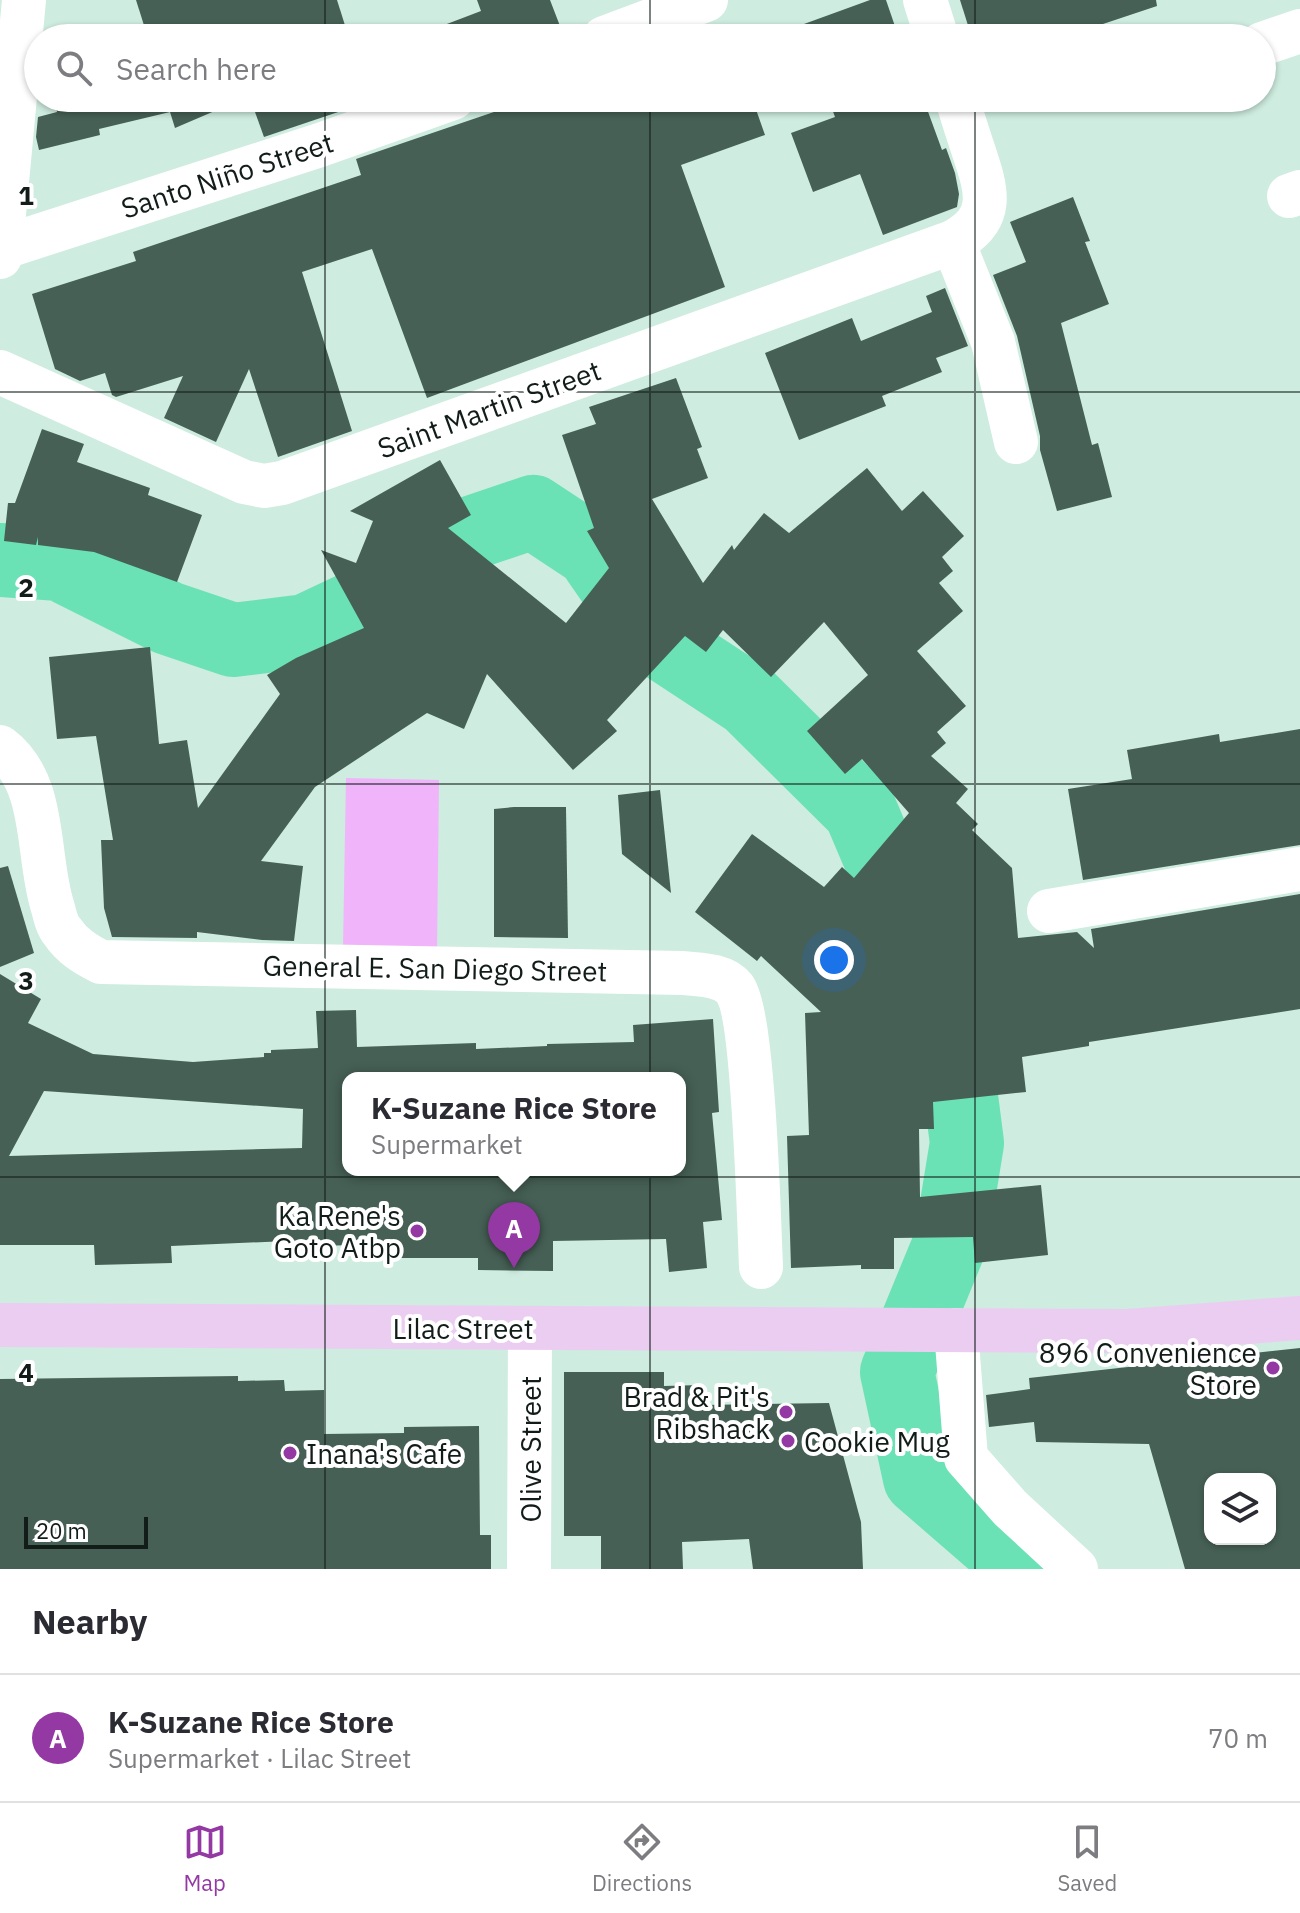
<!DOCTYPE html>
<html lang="en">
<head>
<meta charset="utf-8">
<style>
  body { margin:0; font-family:"IBM Plex Sans",sans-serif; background:#f2f2f3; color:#2b2b33 }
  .controls { position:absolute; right:24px; bottom:24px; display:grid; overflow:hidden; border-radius:16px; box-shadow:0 2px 6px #0004 }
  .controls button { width:72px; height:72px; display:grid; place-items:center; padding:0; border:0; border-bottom:2px solid #e1e1e2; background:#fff; color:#2b2b33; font:40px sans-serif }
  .scale { position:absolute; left:24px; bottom:20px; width:124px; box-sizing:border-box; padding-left:8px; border:4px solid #121d19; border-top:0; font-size:22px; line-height:28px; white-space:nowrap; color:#121d19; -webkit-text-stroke:6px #fff; paint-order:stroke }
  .you { position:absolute; left:834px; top:960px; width:28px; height:28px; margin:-20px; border:6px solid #fff; border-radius:50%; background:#1a73e8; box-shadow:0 0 0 12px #1a73e833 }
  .badge { display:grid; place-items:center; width:52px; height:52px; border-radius:50%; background:#9439a4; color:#fff; font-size:26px; font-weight:700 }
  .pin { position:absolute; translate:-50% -66px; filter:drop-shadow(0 2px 4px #0008) }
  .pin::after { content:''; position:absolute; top:42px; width:28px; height:24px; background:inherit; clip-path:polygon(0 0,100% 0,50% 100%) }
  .popup { position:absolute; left:342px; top:1072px; width:344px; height:104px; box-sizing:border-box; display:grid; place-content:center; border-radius:16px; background:#fff; filter:drop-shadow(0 2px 6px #0005); font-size:26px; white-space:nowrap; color:#7c7c81 }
  .popup b { font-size:30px; color:#2b2b33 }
  .popup::after { content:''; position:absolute; left:50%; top:100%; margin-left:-16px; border:16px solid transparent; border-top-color:#fff }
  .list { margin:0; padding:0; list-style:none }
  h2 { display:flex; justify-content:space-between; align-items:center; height:104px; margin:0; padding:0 32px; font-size:34px }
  h2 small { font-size:26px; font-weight:400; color:#7c7c81 }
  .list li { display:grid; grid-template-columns:52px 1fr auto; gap:24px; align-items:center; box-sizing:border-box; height:128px; padding:0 32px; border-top:2px solid #e1e1e2 }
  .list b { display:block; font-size:30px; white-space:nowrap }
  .list p { margin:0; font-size:26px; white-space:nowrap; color:#7c7c81 }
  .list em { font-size:26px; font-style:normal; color:#7c7c81 }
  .icon { flex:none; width:44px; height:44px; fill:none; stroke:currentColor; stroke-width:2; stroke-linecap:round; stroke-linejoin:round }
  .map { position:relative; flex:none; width:1300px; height:1569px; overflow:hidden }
  .search { position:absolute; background:#fff; box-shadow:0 2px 6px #0004; left:24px; right:24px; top:24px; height:88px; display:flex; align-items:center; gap:20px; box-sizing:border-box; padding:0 28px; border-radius:44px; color:#7c7c81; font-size:30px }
  .sheet { height:232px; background:#fff }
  nav { display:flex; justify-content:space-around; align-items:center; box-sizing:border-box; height:112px; border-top:2px solid #e1e1e2; background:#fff; font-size:22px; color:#7c7c81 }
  nav a { display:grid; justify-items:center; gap:4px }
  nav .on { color:#9439a4 }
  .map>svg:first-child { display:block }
  .green { fill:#f0b4fa }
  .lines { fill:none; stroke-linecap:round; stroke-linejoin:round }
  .river { stroke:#6be1b6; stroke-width:74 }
  .building { fill:#466055; fill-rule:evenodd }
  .minor { stroke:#fff; stroke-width:44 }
  .major { stroke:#eccdf2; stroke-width:44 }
  .grid { fill:none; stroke:#121d19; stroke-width:2; stroke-opacity:0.55 }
  .poi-dot { fill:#9439a4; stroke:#fff; stroke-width:3 }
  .labels { text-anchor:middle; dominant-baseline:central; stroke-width:8; stroke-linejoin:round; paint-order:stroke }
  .street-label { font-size:28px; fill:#121d19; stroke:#fff }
  .poi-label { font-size:28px; fill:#121d19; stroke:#fff; text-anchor:end }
  .grid-label { font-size:26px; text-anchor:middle; font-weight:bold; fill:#121d19; stroke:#fff; stroke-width:8; stroke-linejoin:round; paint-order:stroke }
</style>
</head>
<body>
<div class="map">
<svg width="1300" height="1569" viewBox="0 0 1300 1569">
  <rect width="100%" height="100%" fill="#ceecdf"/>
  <path class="green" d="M346,778l93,2 -2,170 -94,-2z"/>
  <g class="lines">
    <path class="river" d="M0,560l60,4 108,54 65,22 73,-9 70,-33 83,-61 74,-25 59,39 58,84 99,65 111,110 92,217 15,116 -16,98 -54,131 23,106 105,91"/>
  </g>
  <g class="building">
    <path d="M136,0h201l12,38h-201z"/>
    <path d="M477,0h73l10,26 -30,12h-111l-1,-3 63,-24z"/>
    <path d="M870,0h16l13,38h-91l-4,-14z"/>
    <path d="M960,0h196l1,6 -96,32h-89z"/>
    <path d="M729,29l3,9h-32z"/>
    <path d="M54,98h191l-70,30 -5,-16 -71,17 1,6 -61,15 -3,-13 2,-20 19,-5z"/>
    <path d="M250,98h103l3,8 -92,31z"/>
    <path d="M515,98h237l13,37 -84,30 44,122 -298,111 -55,-149 -70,23 50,159 -74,26 -29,-88 -33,73 -52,-24 19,-42 -67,21 -4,-2 -7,-22 -25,8 -25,-12 -23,-75 104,-33 -3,-9 228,-77 -5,-16 161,-55z"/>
    <path d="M828,98h95l19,52 4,-2 9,25 4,21 -2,13 -74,28 -23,-61 -47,18 -22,-59 44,-16z"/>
    <path d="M1073,197l17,44 -5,1 24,62 -48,19 31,122 6,-2 14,54 -55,14 -17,-61v-14l-23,-100 -24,-61 33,-13 -16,-40z"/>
    <path d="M945,288l23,58 -32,12 6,14 -60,24 4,10 -87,34 -34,-87 87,-35 9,23 71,-29 -6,-16z"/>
    <path d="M676,378l26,69 -5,2 11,29 -56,21 51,84 29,-38 2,5 30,-37 25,20 78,-65 35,43 21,-20 41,45 -22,21 11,14 -14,12 24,28 -46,40 49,55 -29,26 9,11 -15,13 37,33 -12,14 22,21 -6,6 40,38 6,70 59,-6 17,16 -3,-19 209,-35v115l-211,33v4l-67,11 4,35 -93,10 1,27h-15l1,68 121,-12 7,70 -73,8 -2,-26 -79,1v31h-33v-4l-70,3 -4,-132 22,-1 -4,-122 16,-1 -60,-56 -4,5 -62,-49 57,-78 72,53 18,-20 12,11 55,-65 -47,-54 -17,15 -38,-43 61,-56 -44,-53 -53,55 -48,-47 -17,22 -21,-16 -78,84 10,11 -44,39 -86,-96 -23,55 -37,-16 -112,74 -54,74 42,5 -9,75 -32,-1 -65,-8v6l-85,-1 -8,-29 -3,-68h12l-17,-104 -39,3 -8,-82 101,-10 9,97 28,-4 11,68 82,-114 -13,-19 29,-17 68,-30 -43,-78 35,13 17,-42 -23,-10 90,-51 31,55 -23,13 118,95 43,-55 -22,-37 7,-3 -32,-93 34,-11 -7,-17z"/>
    <path d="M42,429l42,15 -7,18 73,26 -2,7 54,20 -25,67 -83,-30 -56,-7v-8l-2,8 -32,-4 4,-38h7z"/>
    <path d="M1300,729v116l-217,35 -15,-91 64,-10 -5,-29 92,-16 1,8z"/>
    <path d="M660,790l11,103 -49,-39 -4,-59z"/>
    <path d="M514,807h52l2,131 -74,-1v-128z"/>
    <path d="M8,866l26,87 -34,14v-99z"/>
    <path d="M0,974l41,25 -13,24 65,31 100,8 71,-5v-4h7v-3l47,-2 -2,-37 40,-1 1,37 119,-4v6l71,-3v-2l87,-2 -1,-17 80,-6 6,93 -7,1 10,107 -19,2 4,46 -38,4 -3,-33 -113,2v30l-75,-1v-12h-101v-13l-90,1v-5l-116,5 1,17 -77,2 -1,-20h-94zM348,1078h332v92h-332zM44,1091l259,18 -1,39 -293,8z"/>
    <path d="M1300,1348v221h-115l-36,-125 -113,-2 -2,-20 -45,5 -3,-32 44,-6 -1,-11zM1210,1479h60v60h-60z"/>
    <path d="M564,1372h100v14l37,-1 1,20 127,-2 32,119 2,47h-110l-4,-30 -67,3 1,27h-82v-33h-37z"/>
    <path d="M238,1376v5l46,-1 1,11 39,-1v44l80,-1v-6l75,-1 1,109h11v34h-491v-190z"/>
  </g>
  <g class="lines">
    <g class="minor">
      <path d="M925,0l12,38"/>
      <path d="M604,38l102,-38"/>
      <path d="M1262,44l38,-13"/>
      <path d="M1289,196l11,-4"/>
      <path d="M953,242l40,100 23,100"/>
      <path d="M1,248l319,-103 133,-47"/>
      <path d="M0,257l24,-257"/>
      <path d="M0,372l244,110 20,4 18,-3 671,-241c43,-23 34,-51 21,-90 -6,-18 -12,-36 -17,-54"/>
      <path d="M0,747c48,36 36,110 53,161 2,8 4,17 9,23 10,15 23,23 39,31l582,11c17,2 39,1 51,15 20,25 25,235 27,279"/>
      <path d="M1049,911l251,-42"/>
      <path d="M956,1330l10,128 44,50 66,61"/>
      <path d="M529,1569l1,-241"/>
    </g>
    <path class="major" d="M0,1325l1128,6 172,-13"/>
  </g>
  <path class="grid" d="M325,0v38M650,0v38M975,0v38M325,98v1471M650,98v1471M975,98v1471M0,392h1300M0,784h1300M0,1177h1300"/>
  <g class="poi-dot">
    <circle cx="417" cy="1231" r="8"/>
    <circle cx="1273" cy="1368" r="8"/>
    <circle cx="786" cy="1412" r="8"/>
    <circle cx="788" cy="1441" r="8"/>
    <circle cx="290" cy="1453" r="8"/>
  </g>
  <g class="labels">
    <g class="street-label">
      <text transform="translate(227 175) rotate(-18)">Santo Niño Street</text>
      <text transform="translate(489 409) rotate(-20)">Saint Martin Street</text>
      <text transform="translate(435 968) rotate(1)">General E. San Diego Street</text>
      <text x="463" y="1328">Lilac Street</text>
      <text transform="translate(530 1449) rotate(-90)">Olive Street</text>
    </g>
    <g class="poi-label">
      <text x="401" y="1215">Ka Rene's<tspan x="401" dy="32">Goto Atbp</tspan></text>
      <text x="1257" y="1352">896 Convenience<tspan x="1257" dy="32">Store</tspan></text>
      <text x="770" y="1396">Brad &amp; Pit's<tspan x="770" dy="32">Ribshack</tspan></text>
      <text x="804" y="1441" text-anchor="start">Cookie Mug</text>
      <text x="306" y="1453" text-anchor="start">Inana's Cafe</text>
    </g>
  </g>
  <g class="grid-label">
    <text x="26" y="205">1</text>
    <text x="26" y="597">2</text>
    <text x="26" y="990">3</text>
    <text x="26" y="1382">4</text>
  </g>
</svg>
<div class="controls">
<button><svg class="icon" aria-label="layers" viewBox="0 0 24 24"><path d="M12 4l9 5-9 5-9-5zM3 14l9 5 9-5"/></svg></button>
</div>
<div class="scale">20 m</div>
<div class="you"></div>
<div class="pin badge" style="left:514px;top:1268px">A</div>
<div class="popup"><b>K-Suzane Rice Store</b>Supermarket</div>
<div class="search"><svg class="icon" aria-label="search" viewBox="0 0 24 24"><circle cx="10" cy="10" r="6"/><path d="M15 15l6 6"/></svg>Search here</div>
</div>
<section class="sheet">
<h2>Nearby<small></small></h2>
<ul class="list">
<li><span class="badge">A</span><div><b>K-Suzane Rice Store</b><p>Supermarket · Lilac Street</p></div><em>70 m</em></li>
</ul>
</section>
<nav>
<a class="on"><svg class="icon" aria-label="map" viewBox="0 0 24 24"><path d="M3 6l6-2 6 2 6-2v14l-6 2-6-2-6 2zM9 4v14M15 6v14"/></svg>Map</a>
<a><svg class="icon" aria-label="directions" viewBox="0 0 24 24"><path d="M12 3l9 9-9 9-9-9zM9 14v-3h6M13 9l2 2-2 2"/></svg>Directions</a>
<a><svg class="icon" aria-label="saved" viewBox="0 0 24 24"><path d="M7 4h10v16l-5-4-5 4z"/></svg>Saved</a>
</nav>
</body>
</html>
